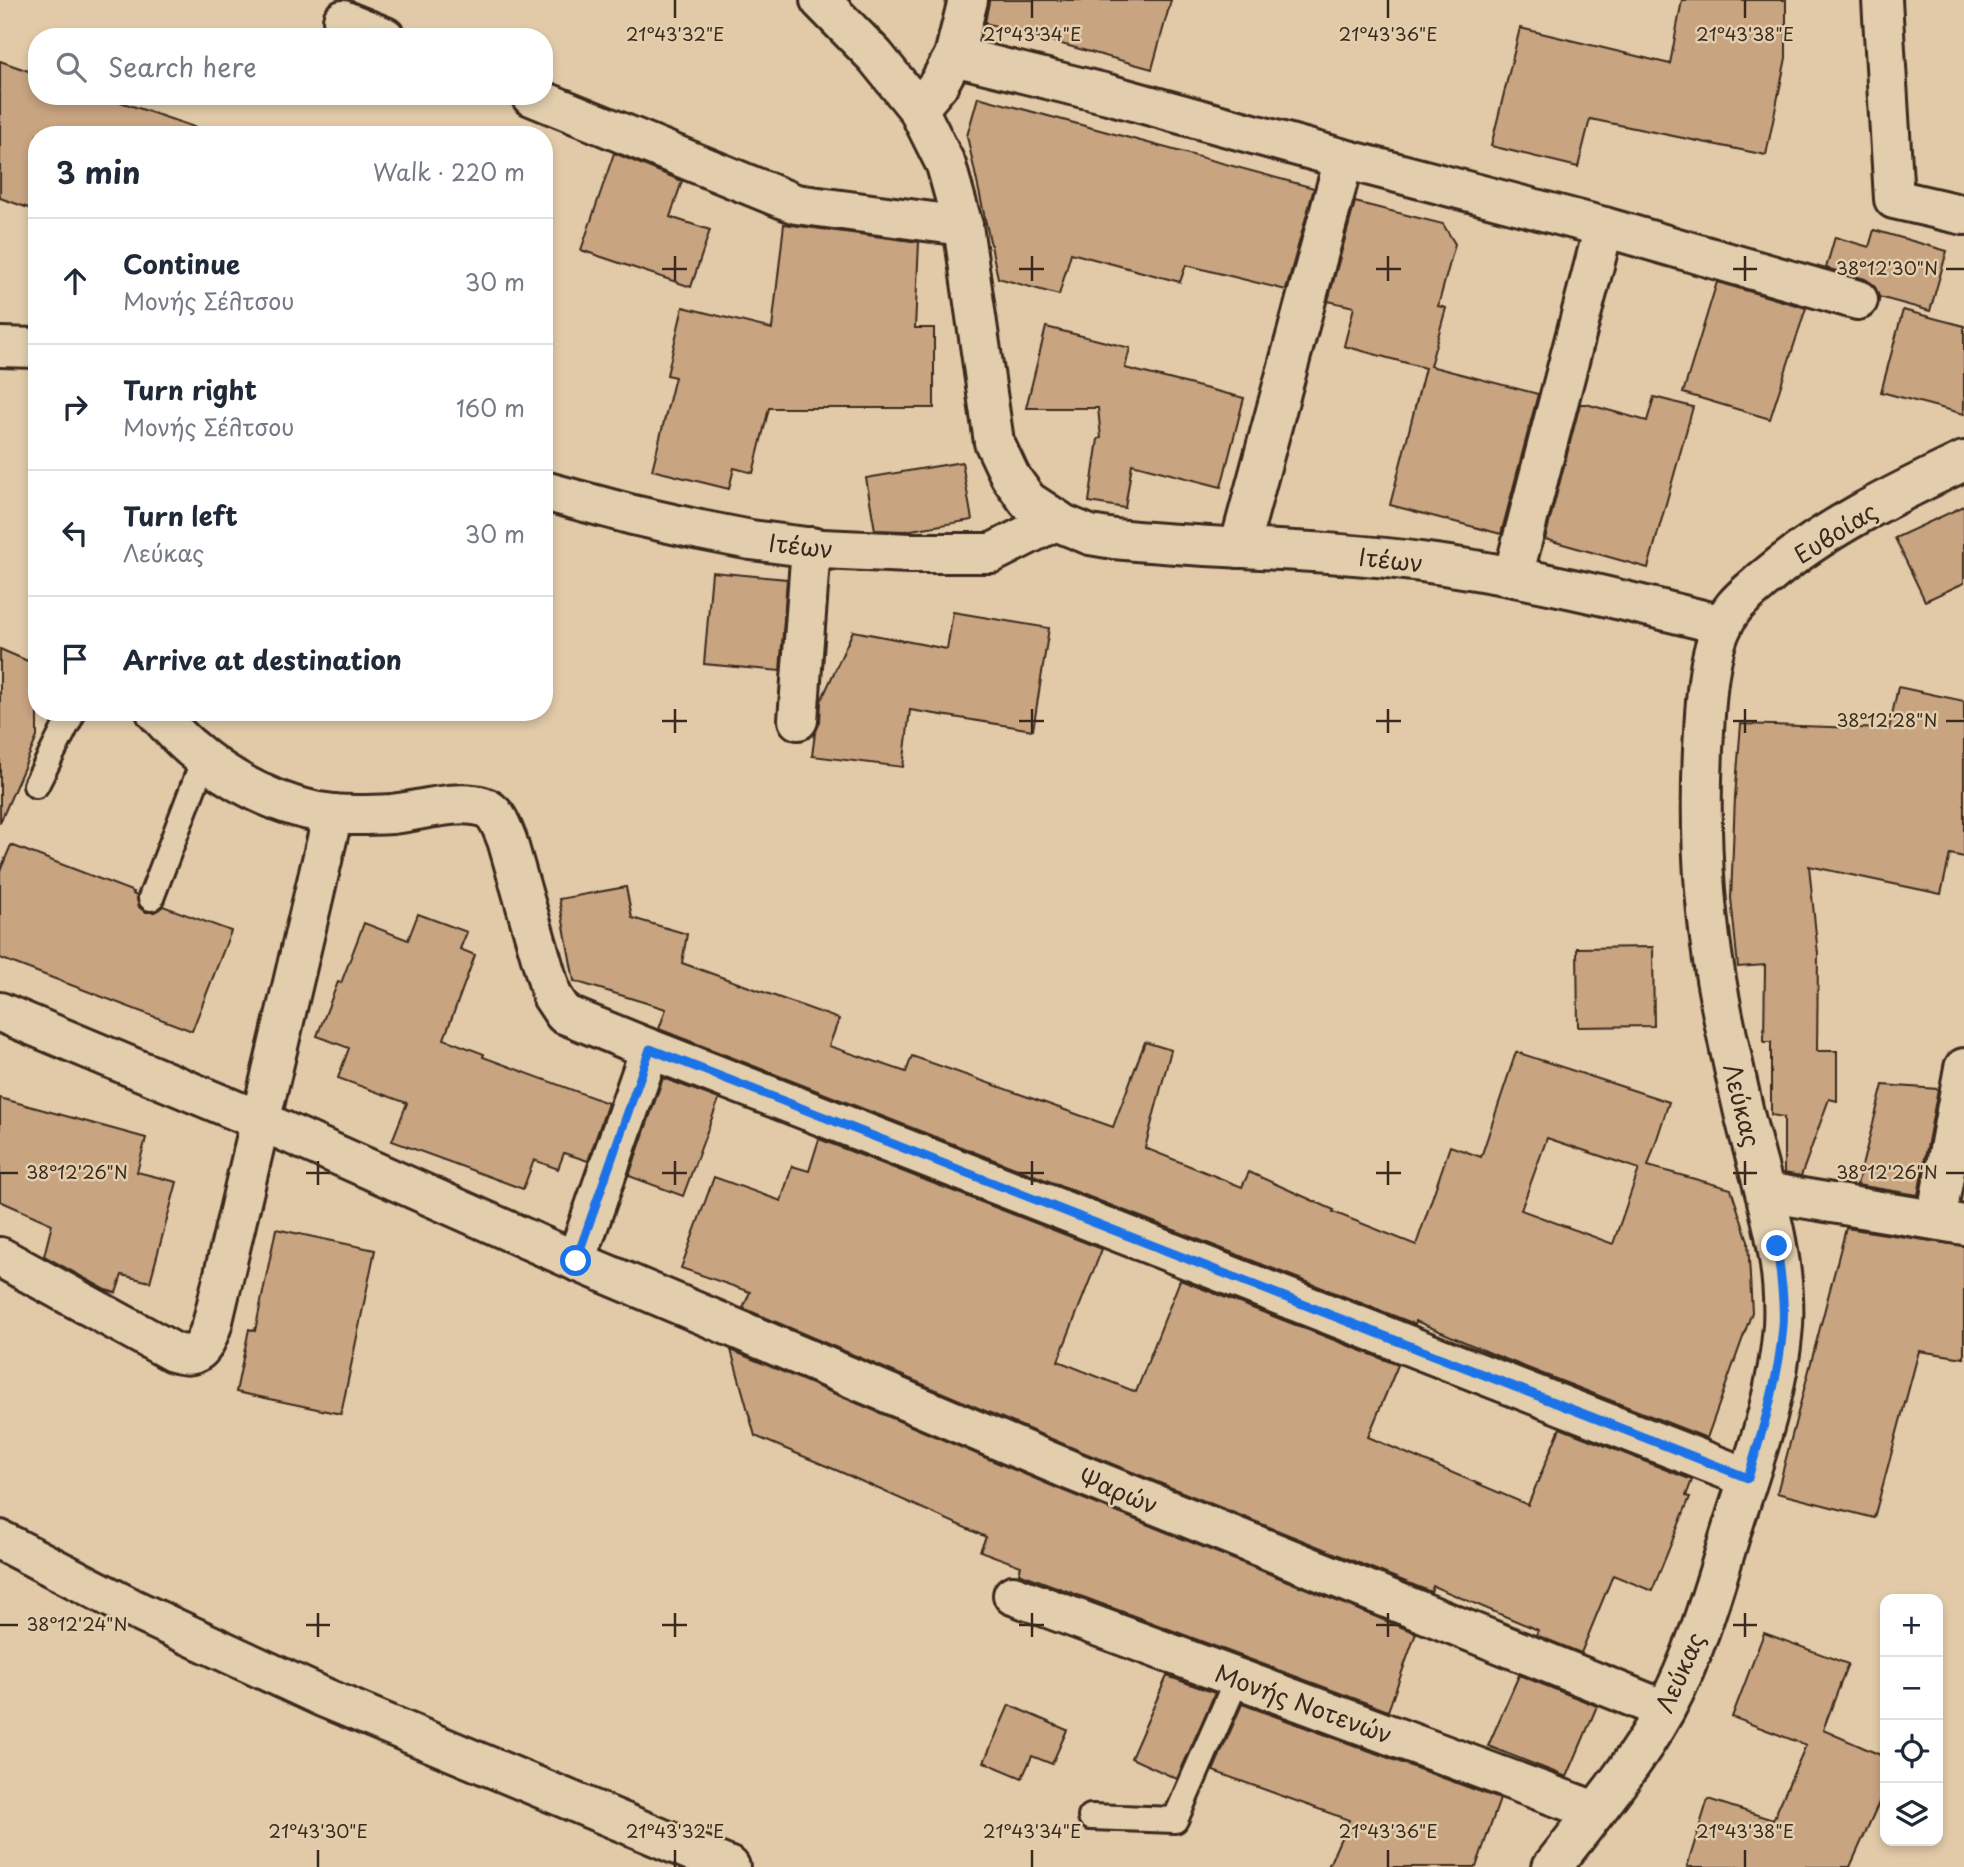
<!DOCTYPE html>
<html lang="en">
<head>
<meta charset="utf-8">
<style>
  body { margin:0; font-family:"Playpen Sans",sans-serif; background:#f6f6f7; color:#1f2937 }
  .controls { position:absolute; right:21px; bottom:21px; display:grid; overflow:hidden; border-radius:14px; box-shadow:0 4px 10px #0003 }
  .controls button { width:63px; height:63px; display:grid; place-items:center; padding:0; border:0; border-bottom:2px solid #e0e1e3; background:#fff; color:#1f2937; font:35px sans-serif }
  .stop { position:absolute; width:21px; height:21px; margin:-16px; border:5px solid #1a73e8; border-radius:50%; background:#fff }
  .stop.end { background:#1a73e8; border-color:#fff; box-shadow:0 2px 7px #0008 }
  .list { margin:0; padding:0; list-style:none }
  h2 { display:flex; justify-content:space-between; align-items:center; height:91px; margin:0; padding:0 28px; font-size:30px }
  h2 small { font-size:23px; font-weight:400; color:#747a83 }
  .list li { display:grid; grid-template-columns:46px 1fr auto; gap:21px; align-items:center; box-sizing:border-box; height:126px; padding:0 28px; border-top:2px solid #e0e1e3 }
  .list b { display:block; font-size:26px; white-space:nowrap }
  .list p { margin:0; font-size:23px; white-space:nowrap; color:#747a83 }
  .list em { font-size:23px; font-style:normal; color:#747a83 }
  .icon { flex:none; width:38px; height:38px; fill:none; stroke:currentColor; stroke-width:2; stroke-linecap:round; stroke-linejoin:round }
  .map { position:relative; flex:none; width:1964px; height:1867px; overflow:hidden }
  .search { position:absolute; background:#fff; box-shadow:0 4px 10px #0003; left:28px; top:28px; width:525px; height:77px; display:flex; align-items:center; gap:18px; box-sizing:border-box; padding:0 24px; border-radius:28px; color:#747a83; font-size:26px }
  .panel { position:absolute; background:#fff; box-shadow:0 4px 10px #0003; left:28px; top:126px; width:525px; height:595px; border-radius:28px }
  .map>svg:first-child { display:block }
  .building { fill:#c8a481; stroke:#3b2a1e; stroke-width:2; fill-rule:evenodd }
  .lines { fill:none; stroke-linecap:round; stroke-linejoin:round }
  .lane-casing { stroke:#3b2a1e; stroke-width:30 }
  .street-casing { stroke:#3b2a1e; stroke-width:44 }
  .secondary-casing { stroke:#3b2a1e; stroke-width:44 }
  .lane { stroke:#e2cead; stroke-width:24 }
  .street { stroke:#e2cead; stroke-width:38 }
  .secondary { stroke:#e2cead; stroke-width:38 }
  .route { stroke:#1a73e8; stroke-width:9 }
  .ticks { fill:none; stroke:#3b2a1e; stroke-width:2.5 }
  .labels { text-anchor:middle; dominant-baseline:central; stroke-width:5; stroke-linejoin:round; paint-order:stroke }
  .street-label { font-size:24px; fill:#3b2a1e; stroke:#e2cead }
  .ticks-label { font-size:18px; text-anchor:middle; fill:#3b2a1e; stroke:#e2cead; stroke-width:5; stroke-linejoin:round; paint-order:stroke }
</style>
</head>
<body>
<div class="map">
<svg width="1964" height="1867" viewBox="0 0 1964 1867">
  <rect width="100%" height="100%" fill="#e2caa8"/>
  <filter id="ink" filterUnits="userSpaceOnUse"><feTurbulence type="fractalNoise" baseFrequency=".0143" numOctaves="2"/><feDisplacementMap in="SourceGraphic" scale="14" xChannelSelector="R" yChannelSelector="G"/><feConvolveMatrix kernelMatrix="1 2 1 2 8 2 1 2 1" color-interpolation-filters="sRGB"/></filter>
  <g filter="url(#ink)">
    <g class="building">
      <path d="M989,0h182l-19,69 -167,-46z"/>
      <path d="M1682,0h104v58l-20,97 -176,-36 -12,48 -87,-21 29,-118 150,36z"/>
      <path d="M0,61l37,13v22h66l94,32 -1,7h-159v76l-37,-13z"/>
      <path d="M978,97l336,91 -28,102 -100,-25 -6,17 -109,-29 -12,42 -61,-17 -31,-142z"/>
      <path d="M614,153l68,28 -12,36 40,13 -19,57 -110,-37z"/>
      <path d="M1355,202l88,22 12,20 -17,62 8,2 -16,58 108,28 -37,140 -111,-29 35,-137 -81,-22 10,-39 -26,-6z"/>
      <path d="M784,224l135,18 -4,86h19v80h-165l-16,65 -19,-5 -5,21 -77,-19 23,-93 -8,-2 16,-68 89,22z"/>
      <path d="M1874,230l73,21 -17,60 -51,-14 -5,-12 -9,-6 -39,-11 9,-31 34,10z"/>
      <path d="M1717,282l89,26 -36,111 -87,-26z"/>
      <path d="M1903,310l61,16v88l-83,-22z"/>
      <path d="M1046,327l84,21 -5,20 119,30 -23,89 -89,-23 -7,44 -36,-6 9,-63 3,-1 -3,-30h-72z"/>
      <path d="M1654,397l39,10 -45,161 -103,-29 35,-135h6l61,17z"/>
      <path d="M962,462l10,58 -67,11 -30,-1 -9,-52z"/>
      <path d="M1964,506v77l-39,18 -30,-63z"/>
      <path d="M712,572l75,7 -7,92 -76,-7z"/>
      <path d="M953,612l96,16 -16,102 -123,-20 -7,57 -91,-11 3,-23 5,-11 1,-21 32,-70 94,18z"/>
      <path d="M0,649l37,16v72l-37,86z"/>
      <path d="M1898,687l66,14v156l-14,-3 -9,40 -132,-28 9,88 -1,97h20v50l-8,-2 -28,77 -17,-3v-56l-13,-2v-73h-7l1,-77 -27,2 -7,-69 4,-101 6,-73 148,5z"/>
      <path d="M11,845l123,47 -1,2 4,2 2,11 6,5h9l9,-6 68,25 -39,100 -192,-73v-87z"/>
      <path d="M626,887l6,31 55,16 -5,29 157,56 -10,27 77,26 6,-16 201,71 32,-85 26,8 -26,98 97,39 7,-15 85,38 -1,2 83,33 34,-99 31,11 35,-105 153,50 -21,64 83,23 17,52 4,71 -45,126 -212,-83 -79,-34 -1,3 -756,-295 7,-20 -92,-28 -15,-82zM1547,1138l92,31 -26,75 -92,-34z"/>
      <path d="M418,914l49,18 -7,17 15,6 -31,84 40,15 -1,3 125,46 -20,58 -24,-8 -6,16 -24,-9 -11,29 -131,-48 15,-38 -69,-25 11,-30 -32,-12 21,-54 3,1 23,-60 44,17z"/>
      <path d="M1653,947l1,79 -76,1 -1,-79z"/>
      <path d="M663,1078l56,21 -36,97 -54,-20z"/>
      <path d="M1883,1085l55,4 -20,106 -61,-10z"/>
      <path d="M0,1098l146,40 -9,34 40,10 -27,100 -28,-7 -6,18 -10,-3 -62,-34 8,-32 -52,-23z"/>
      <path d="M819,1139l283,110 -44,112 78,31 44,-112 218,85 -30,72 160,68 32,-77 132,52 -6,16 4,1 -38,94 -39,-16 -32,78 -45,-18 2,-5 -105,-44 -2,6 -351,-141 -337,-143 7,-16 -69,-24 33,-91 67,24 11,-35 17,5z"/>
      <path d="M1846,1228l118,18v112l-45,-7 -45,167 -97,-25z"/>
      <path d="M276,1229l99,21 -34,164 -105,-22 13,-63 6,2z"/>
      <path d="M731,1350l333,141 352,142 -28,78 -369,-138 2,-7 -41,-15 6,-14 -143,-64 -88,-37z"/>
      <path d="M1764,1633l84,31 -25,66 62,27v32l-35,78h-163l21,-68 65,21 33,-75 -74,-28z"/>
      <path d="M1519,1675l78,31 -30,71 -79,-31z"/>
      <path d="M1167,1676l48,17 -38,86 -46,-21z"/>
      <path d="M1242,1704l258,95 -24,68h-148l21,-47 -136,-49z"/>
      <path d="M1009,1705l58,25 -15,34 -20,-8 -10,22 -38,-16z"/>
    </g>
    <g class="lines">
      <defs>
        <g id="lane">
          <path d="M36,785l37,-73"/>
          <path d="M151,898l53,-139"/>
          <path d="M1091,1817l84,3 62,-141"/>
        </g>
        <g id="street">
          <path d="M820,0l55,56 43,53 28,56 17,61 31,216 16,34 18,25 35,23 27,11 24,4c102,10 206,10 307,23 102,13 202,38 302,63"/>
          <path d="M1882,0l12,199 70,16"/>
          <path d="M343,20l42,17"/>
          <path d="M954,56l154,38 236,65 260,68 254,73"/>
          <path d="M531,96l265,108 167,22"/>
          <path d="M918,109l20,-24 16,-29 14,-56"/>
          <path d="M0,347l37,1"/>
          <path d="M544,491l89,24 67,15 51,10 71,9 88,4h82l65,-33"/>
          <path d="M1239,548l105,-389"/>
          <path d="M1513,576l91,-349"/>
          <path d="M156,712c11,12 22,25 34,35 38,34 92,62 143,67 20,2 40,1 59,0 27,-3 66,-15 91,-7 14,4 19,21 24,33l45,156 12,18 86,35"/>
          <path d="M798,720l13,-173"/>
          <path d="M0,1012l261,109 315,140 496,210 593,239"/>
          <path d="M1766,1192l198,33"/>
          <path d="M1936,1220l28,-152"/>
          <path d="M0,1257l173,95c27,9 31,-6 39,-27l121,-511"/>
          <path d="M576,1261l74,-212 1098,429"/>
          <path d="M0,1540l133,69 192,89 405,169"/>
          <path d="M1013,1595l582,216"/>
        </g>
        <path id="secondary" d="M1552,1867c39,-50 82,-101 113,-157 30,-54 49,-122 67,-181 21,-66 46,-133 51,-203 4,-73 -22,-143 -39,-213 -10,-44 -20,-89 -28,-134 -14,-82 -17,-166 -12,-248 2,-38 5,-94 30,-124 8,-10 20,-19 29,-27 59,-51 132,-86 201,-119"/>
      </defs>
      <use href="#lane" class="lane-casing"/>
      <use href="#street" class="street-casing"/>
      <use href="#secondary" class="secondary-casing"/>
      <use href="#lane" class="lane"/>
      <use href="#street" class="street"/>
      <use href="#secondary" class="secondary"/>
    </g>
  </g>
  <g class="lines" filter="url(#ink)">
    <path class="route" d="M576,1261l74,-212 1098,429c15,-50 31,-99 35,-152 2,-26 -3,-54 -6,-80"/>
  </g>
  <path class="ticks" d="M675,0v18M1032,0v18M1388,0v18M1745,0v18M675,256v25M1032,256v25M1388,256v25M1745,256v25M662,269h25M1019,269h25M1376,269h25M1733,269h24M1946,269h18M675,709v24M1032,709v24M1388,709v24M1745,709v24M662,721h25M1019,721h25M1376,721h25M1733,721h24M1946,721h18M318,1161v24M675,1161v24M1032,1161v24M1388,1161v24M1745,1161v24M0,1173h18M306,1173h24M662,1173h25M1019,1173h25M1376,1173h25M1733,1173h24M1946,1173h18M318,1613v24M675,1613v24M1032,1613v24M1388,1613v24M1745,1613v24M0,1625h18M306,1625h24M662,1625h25M1019,1625h25M1376,1625h25M1733,1625h24M318,1850v17M675,1850v17M1032,1850v17M1388,1850v17M1745,1850v17"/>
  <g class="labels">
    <g class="street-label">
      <text transform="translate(1835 532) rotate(-32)">Ευβοίας</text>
      <text transform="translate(801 545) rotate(6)">Ιτέων</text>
      <text transform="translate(1391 559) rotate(6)">Ιτέων</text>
      <text transform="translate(1743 1105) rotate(76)">Λεύκας</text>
      <text transform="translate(1119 1490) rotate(22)">Ψαρών</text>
      <text transform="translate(1679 1672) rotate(-66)">Λεύκας</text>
      <text transform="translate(1304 1703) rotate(20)">Μονής Νοτενών</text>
    </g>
  </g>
  <g class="ticks-label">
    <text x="675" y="41">21°43'32"E</text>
    <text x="1032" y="41">21°43'34"E</text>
    <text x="1388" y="41">21°43'36"E</text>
    <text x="1745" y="41">21°43'38"E</text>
    <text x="1887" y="275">38°12'30"N</text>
    <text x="1887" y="727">38°12'28"N</text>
    <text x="77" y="1179">38°12'26"N</text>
    <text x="1887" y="1179">38°12'26"N</text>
    <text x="77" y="1631">38°12'24"N</text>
    <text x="318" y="1838">21°43'30"E</text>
    <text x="675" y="1838">21°43'32"E</text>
    <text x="1032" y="1838">21°43'34"E</text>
    <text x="1388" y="1838">21°43'36"E</text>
    <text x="1745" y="1838">21°43'38"E</text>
  </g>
</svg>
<div class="controls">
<button>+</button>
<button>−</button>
<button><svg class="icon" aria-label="locate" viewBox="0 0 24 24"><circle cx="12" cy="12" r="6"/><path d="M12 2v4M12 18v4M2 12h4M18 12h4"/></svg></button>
<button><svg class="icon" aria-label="layers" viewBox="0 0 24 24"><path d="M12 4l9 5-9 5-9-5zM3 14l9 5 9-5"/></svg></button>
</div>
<div class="stop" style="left:576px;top:1261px"></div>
<div class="stop end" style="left:1777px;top:1246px"></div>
<div class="search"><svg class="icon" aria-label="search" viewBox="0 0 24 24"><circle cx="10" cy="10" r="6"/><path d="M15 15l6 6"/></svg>Search here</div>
<section class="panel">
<h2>3 min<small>Walk · 220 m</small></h2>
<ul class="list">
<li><svg class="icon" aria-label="ahead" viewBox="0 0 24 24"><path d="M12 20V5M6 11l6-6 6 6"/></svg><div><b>Continue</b><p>Μονής Σέλτσου</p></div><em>30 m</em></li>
<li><svg class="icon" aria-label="right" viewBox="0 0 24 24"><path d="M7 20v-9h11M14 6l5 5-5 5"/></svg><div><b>Turn right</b><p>Μονής Σέλτσου</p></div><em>160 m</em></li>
<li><svg class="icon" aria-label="left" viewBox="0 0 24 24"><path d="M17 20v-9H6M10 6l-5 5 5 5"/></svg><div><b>Turn left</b><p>Λεύκας</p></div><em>30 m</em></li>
<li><svg class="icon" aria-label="arrive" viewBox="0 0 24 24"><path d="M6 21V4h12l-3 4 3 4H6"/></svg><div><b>Arrive at destination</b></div></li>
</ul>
</section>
</div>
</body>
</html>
